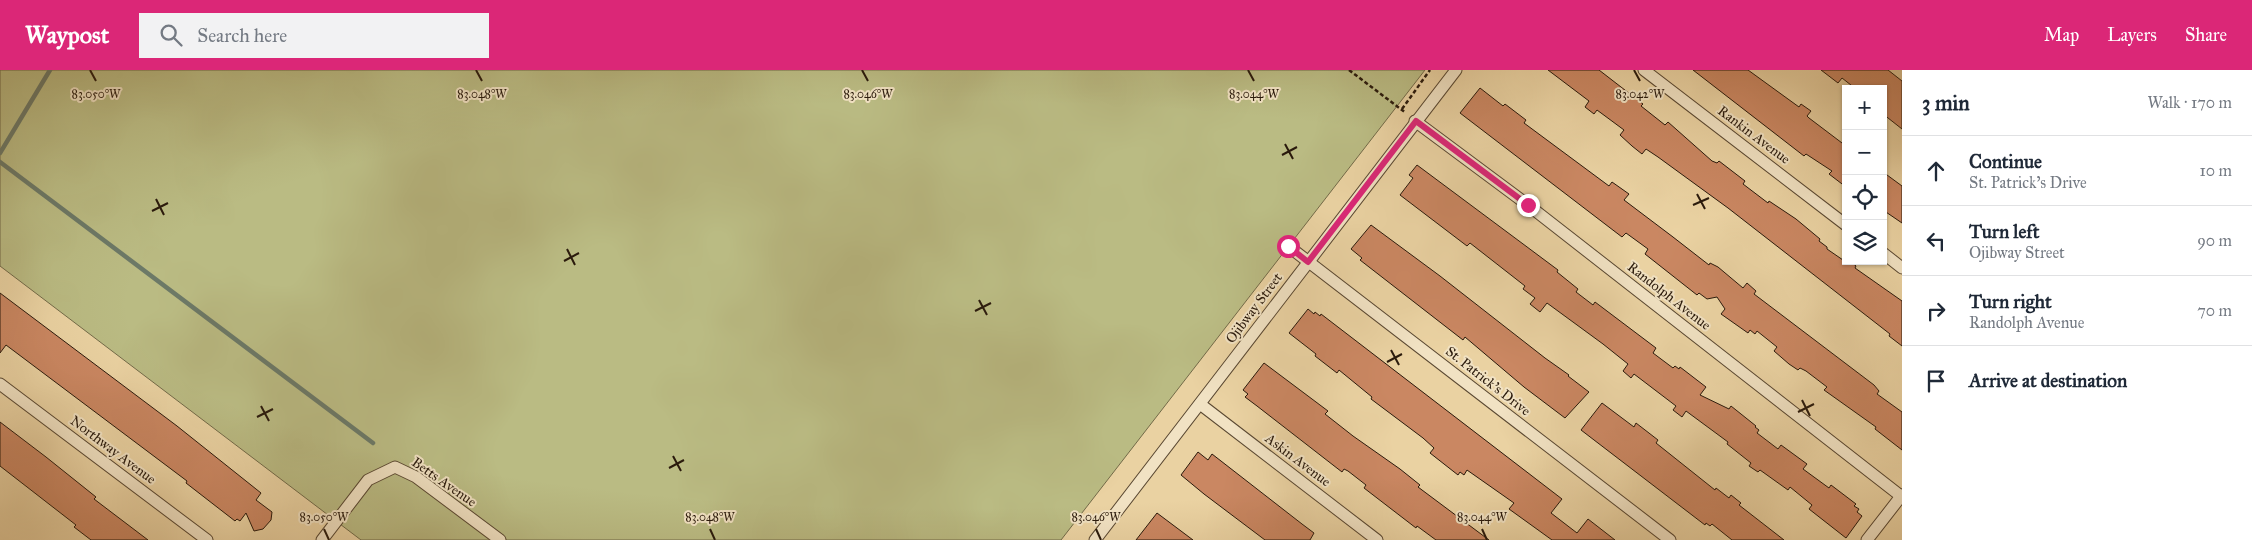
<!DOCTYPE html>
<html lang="en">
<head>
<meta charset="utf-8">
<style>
  body { margin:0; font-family:"IM FELL Great Primer",serif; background:#f2f2f3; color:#1f2937 }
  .controls { position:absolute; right:15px; top:15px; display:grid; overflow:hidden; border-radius:0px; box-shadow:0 1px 4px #0004 }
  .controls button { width:45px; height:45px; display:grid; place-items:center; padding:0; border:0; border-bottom:1px solid #e0e1e3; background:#fff; color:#1f2937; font:25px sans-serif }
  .stop { position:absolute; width:15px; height:15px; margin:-11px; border:4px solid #db2777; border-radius:50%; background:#fff }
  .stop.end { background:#db2777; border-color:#fff; box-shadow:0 1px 5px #0008 }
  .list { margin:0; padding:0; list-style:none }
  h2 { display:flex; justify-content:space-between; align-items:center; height:65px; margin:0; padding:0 20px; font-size:21px }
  h2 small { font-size:16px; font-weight:400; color:#747a83 }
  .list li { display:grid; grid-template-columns:32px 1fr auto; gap:15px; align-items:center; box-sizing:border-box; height:70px; padding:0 20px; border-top:1px solid #e0e1e3 }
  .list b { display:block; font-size:19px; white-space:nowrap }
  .list p { margin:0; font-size:16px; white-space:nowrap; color:#747a83 }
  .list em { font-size:16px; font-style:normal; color:#747a83 }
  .icon { flex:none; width:28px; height:28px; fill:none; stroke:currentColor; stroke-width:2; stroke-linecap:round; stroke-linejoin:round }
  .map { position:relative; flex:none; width:1902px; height:470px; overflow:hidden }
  header { display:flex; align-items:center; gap:30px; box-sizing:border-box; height:70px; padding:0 25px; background:#db2777; color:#fff }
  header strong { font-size:24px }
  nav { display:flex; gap:28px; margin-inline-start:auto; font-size:18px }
  .search { width:350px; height:45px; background:#f2f2f3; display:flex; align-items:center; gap:12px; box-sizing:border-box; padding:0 18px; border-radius:0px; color:#747a83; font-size:19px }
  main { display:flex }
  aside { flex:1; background:#fff }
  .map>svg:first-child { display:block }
  .green { fill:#babb83; stroke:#726a48 }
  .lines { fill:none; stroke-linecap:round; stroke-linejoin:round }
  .stream { stroke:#6c7967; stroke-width:4.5 }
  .building { fill:#ca8762; stroke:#2a1a0c }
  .street-casing { stroke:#5a4832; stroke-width:13 }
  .path { stroke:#2a1a0c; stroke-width:2.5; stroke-dasharray:4 2.5; stroke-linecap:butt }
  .street { stroke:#f1e2c3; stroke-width:11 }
  .route { stroke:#db2777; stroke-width:6 }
  .ticks { fill:none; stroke:#2a1a0c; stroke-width:2 }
  .labels { text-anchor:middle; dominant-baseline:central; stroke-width:4; stroke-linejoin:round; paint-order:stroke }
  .street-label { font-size:14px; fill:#2a1a0c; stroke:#f1e2c3 }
  .ticks-label { font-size:12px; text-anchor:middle; fill:#2a1a0c; stroke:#f1e2c3; stroke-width:4; stroke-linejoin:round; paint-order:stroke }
</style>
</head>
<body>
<header>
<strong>Waypost</strong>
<div class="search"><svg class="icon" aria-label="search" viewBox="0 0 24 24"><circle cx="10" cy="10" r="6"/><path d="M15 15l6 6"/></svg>Search here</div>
<nav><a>Map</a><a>Layers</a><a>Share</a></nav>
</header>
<main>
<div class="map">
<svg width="1902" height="470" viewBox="0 0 1902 470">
  <rect width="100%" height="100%" fill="#ead2a2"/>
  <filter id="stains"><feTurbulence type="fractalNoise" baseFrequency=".004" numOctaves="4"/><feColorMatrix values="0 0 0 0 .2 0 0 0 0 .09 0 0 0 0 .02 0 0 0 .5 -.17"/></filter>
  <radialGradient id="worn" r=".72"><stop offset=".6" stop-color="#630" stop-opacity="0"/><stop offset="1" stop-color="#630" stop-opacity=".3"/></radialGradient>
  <path class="green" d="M0,0h1425l-364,470h-700l-361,-274z"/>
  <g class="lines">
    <g class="stream">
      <path d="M0,83l50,-83"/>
      <path d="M0,92l373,281"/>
    </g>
  </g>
  <g class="building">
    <path d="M1548,0h51l44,34 -2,2 24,19 3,-3 44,39 5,2 2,-2 26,20 -2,3 25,19 1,-2 27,18 24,20 -1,2 8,6v2l16,11 2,-3 1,4h4l6,5 -1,2 47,33v45l-13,-10 1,-2 -162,-126 -70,-51 -12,-8 -4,5 -10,-8 -12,-11 4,-5 -27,-20 -3,4 -9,-7 4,-6z"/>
    <path d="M1693,0h55l51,37 2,-3 10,7 -4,5 2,2 37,28v41l-17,-13 3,-3 -26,-17 -2,2z"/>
    <path d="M1821,0h67l14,11v48l-19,-15v-25h-27l-14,-11 -4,5z"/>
    <path d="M1480,18l23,18 2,-2 21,16 -2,3 85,63 3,-4 17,12 -5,6 49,37 36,28 1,-2 8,4 25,21 4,-5 9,8 -2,3 120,91 5,6 -2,3 25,18v38l-27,-21 1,-2 -52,-37 3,-3 -21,-16 -6,-3 -2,2 -9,-6 -15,-13 3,-4 -20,-16 -2,3 -5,-4 -2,3 -27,-19 4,-5 -8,-12 -10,2 -8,-6 -2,2 -52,-41 3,-5 -22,-16 -4,4 -162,-124z"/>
    <path d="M1417,95l141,105 -1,2 21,17 -2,3 17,13 2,-3 61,46 -3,5 20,15 2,-2 4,3 1,-2 26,20 -6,8 29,14 2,-3 25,20 -1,1 4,3 -2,3 21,16 3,-4 26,19 -4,5 26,19 2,-3 25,19 -2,2 5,3 -2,3 5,4 -16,22 -37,-29 3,-4 -22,-18 -2,3 -28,-20 -2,2 -9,-6 2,-3 -24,-19 1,-2 -42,-31 -4,6 -9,-7 3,-4 -42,-32 -3,4 -8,-7 5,-7 -25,-20 -56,-41 -7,9 -10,-8 5,-6 -12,-9 2,-3 -55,-43 -3,3 -67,-51 13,-17 -4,-3z"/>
    <path d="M1883,102l19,14v37l-19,-13z"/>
    <path d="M1371,155l69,51 105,82 24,17 -1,1 21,16 -24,26 -41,-31 -59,-50 -2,3 -103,-80 2,-2 -11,-9z"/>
    <path d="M0,223l177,133 84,67 -5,7 16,12 -1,8 -8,9 -9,2 -8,-18 -6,8 -3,-2 -2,2 -49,-38 1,-2 -181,-136 -6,8z"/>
    <path d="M1308,239l6,5 1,-2 5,4 1,-2 241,185 -11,14 26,20 11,-14 27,21h-63l-43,-31 5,-6 -47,-33 -3,5 -4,-3 -2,3 -28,-22 4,-5 -11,-10 -52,-39 1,-2 -33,-27 -2,3 -22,-17 1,-2 -27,-21z"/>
    <path d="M1264,293l64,48 -3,3 28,22 47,33 20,16 -2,2 71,53h-53l-19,-14 -1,2 -52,-40 2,-3 -18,-14 -4,-2 -2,3 -85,-66 -12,-9 3,-3 -5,-4z"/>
    <path d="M1602,333l32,24 2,-4 22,17 -2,3 59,47 1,-2 13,10 2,-3 10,8 -2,2 45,35h-52l-20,-16 -2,2 -4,-3 -1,2 -124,-95z"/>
    <path d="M0,352l46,35 50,40 -2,2 54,41h-57l-17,-13 2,-2 -76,-59z"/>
    <path d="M1198,382l10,8 4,-6 90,70 12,9 -4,7h-45l-61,-46 -23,-19z"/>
    <path d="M1157,443l36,27h-57z"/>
  </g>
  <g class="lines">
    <defs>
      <g id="street">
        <path d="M1644,0l202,155"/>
        <path d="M1415,51l113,84 374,292"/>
        <path d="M1288,176l382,294"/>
        <path d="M1883,183l19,15"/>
        <path d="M0,314l207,156"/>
        <path d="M1200,334l177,136"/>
        <path d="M322,470l46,-60 27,-13 21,10 84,63"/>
        <path d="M1095,470l361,-470"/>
        <path d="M1867,470l35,-45"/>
      </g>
    </defs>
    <use href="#street" class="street-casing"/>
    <g class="path">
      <path d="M1349,0l57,43"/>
      <path d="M1402,39l28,-39"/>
    </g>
    <use href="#street" class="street"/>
  </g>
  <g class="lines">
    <path class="route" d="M1288,176l20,16 108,-141 112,84"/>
  </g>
  <path class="ticks" d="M90,0l6,11M476,0l6,11M862,0l6,11M1248,0l6,11M1634,0l6,11M1285,74l8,15M1282,85l15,-8M1697,124l8,15M156,129l8,16M1693,135l16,-7M152,141l16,-8M567,179l8,16M564,191l15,-8M979,230l8,15M975,241l16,-8M1391,280l8,15M1387,292l15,-8M1802,330l8,16M261,336l8,15M1798,342l16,-8M257,347l16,-8M673,386l8,15M669,398l15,-8M324,459l5,11M710,459l5,11M1096,459l5,11M1482,459l5,11"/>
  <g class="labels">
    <g class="street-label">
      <text transform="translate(1754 65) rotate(37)">Rankin Avenue</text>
      <text transform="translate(1669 226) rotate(38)">Randolph Avenue</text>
      <text transform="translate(1254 238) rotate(-53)">Ojibway Street</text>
      <text transform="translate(1488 311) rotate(38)">St. Patrick's Drive</text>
      <text transform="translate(113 380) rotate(37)">Northway Avenue</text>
      <text transform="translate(1298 390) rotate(37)">Askin Avenue</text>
      <text transform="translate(444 412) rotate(35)">Betts Avenue</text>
    </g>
  </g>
  <g class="ticks-label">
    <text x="96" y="28">83.050°W</text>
    <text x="482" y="28">83.048°W</text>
    <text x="868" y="28">83.046°W</text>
    <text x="1254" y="28">83.044°W</text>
    <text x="1640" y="28">83.042°W</text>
    <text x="324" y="451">83.050°W</text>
    <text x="710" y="451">83.048°W</text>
    <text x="1096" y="451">83.046°W</text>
    <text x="1482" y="451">83.044°W</text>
  </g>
  <rect width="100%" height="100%" filter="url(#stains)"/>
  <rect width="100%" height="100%" fill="url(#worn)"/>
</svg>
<div class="controls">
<button>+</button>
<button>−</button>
<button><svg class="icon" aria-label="locate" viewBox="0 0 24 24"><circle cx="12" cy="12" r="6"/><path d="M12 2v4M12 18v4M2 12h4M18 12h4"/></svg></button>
<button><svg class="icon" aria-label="layers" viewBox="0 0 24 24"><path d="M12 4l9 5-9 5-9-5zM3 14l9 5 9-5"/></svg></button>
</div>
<div class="stop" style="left:1288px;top:176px"></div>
<div class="stop end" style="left:1528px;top:135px"></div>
</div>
<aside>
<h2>3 min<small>Walk · 170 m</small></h2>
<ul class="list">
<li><svg class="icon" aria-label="ahead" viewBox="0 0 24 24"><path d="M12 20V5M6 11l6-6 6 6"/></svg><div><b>Continue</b><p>St. Patrick's Drive</p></div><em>10 m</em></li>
<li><svg class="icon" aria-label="left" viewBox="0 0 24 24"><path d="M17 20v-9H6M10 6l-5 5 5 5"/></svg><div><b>Turn left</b><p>Ojibway Street</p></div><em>90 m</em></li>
<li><svg class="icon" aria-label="right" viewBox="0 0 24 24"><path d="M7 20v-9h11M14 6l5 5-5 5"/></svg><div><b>Turn right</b><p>Randolph Avenue</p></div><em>70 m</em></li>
<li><svg class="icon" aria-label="arrive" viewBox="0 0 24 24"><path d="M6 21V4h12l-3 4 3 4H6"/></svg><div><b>Arrive at destination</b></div></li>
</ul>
</aside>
</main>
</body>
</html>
